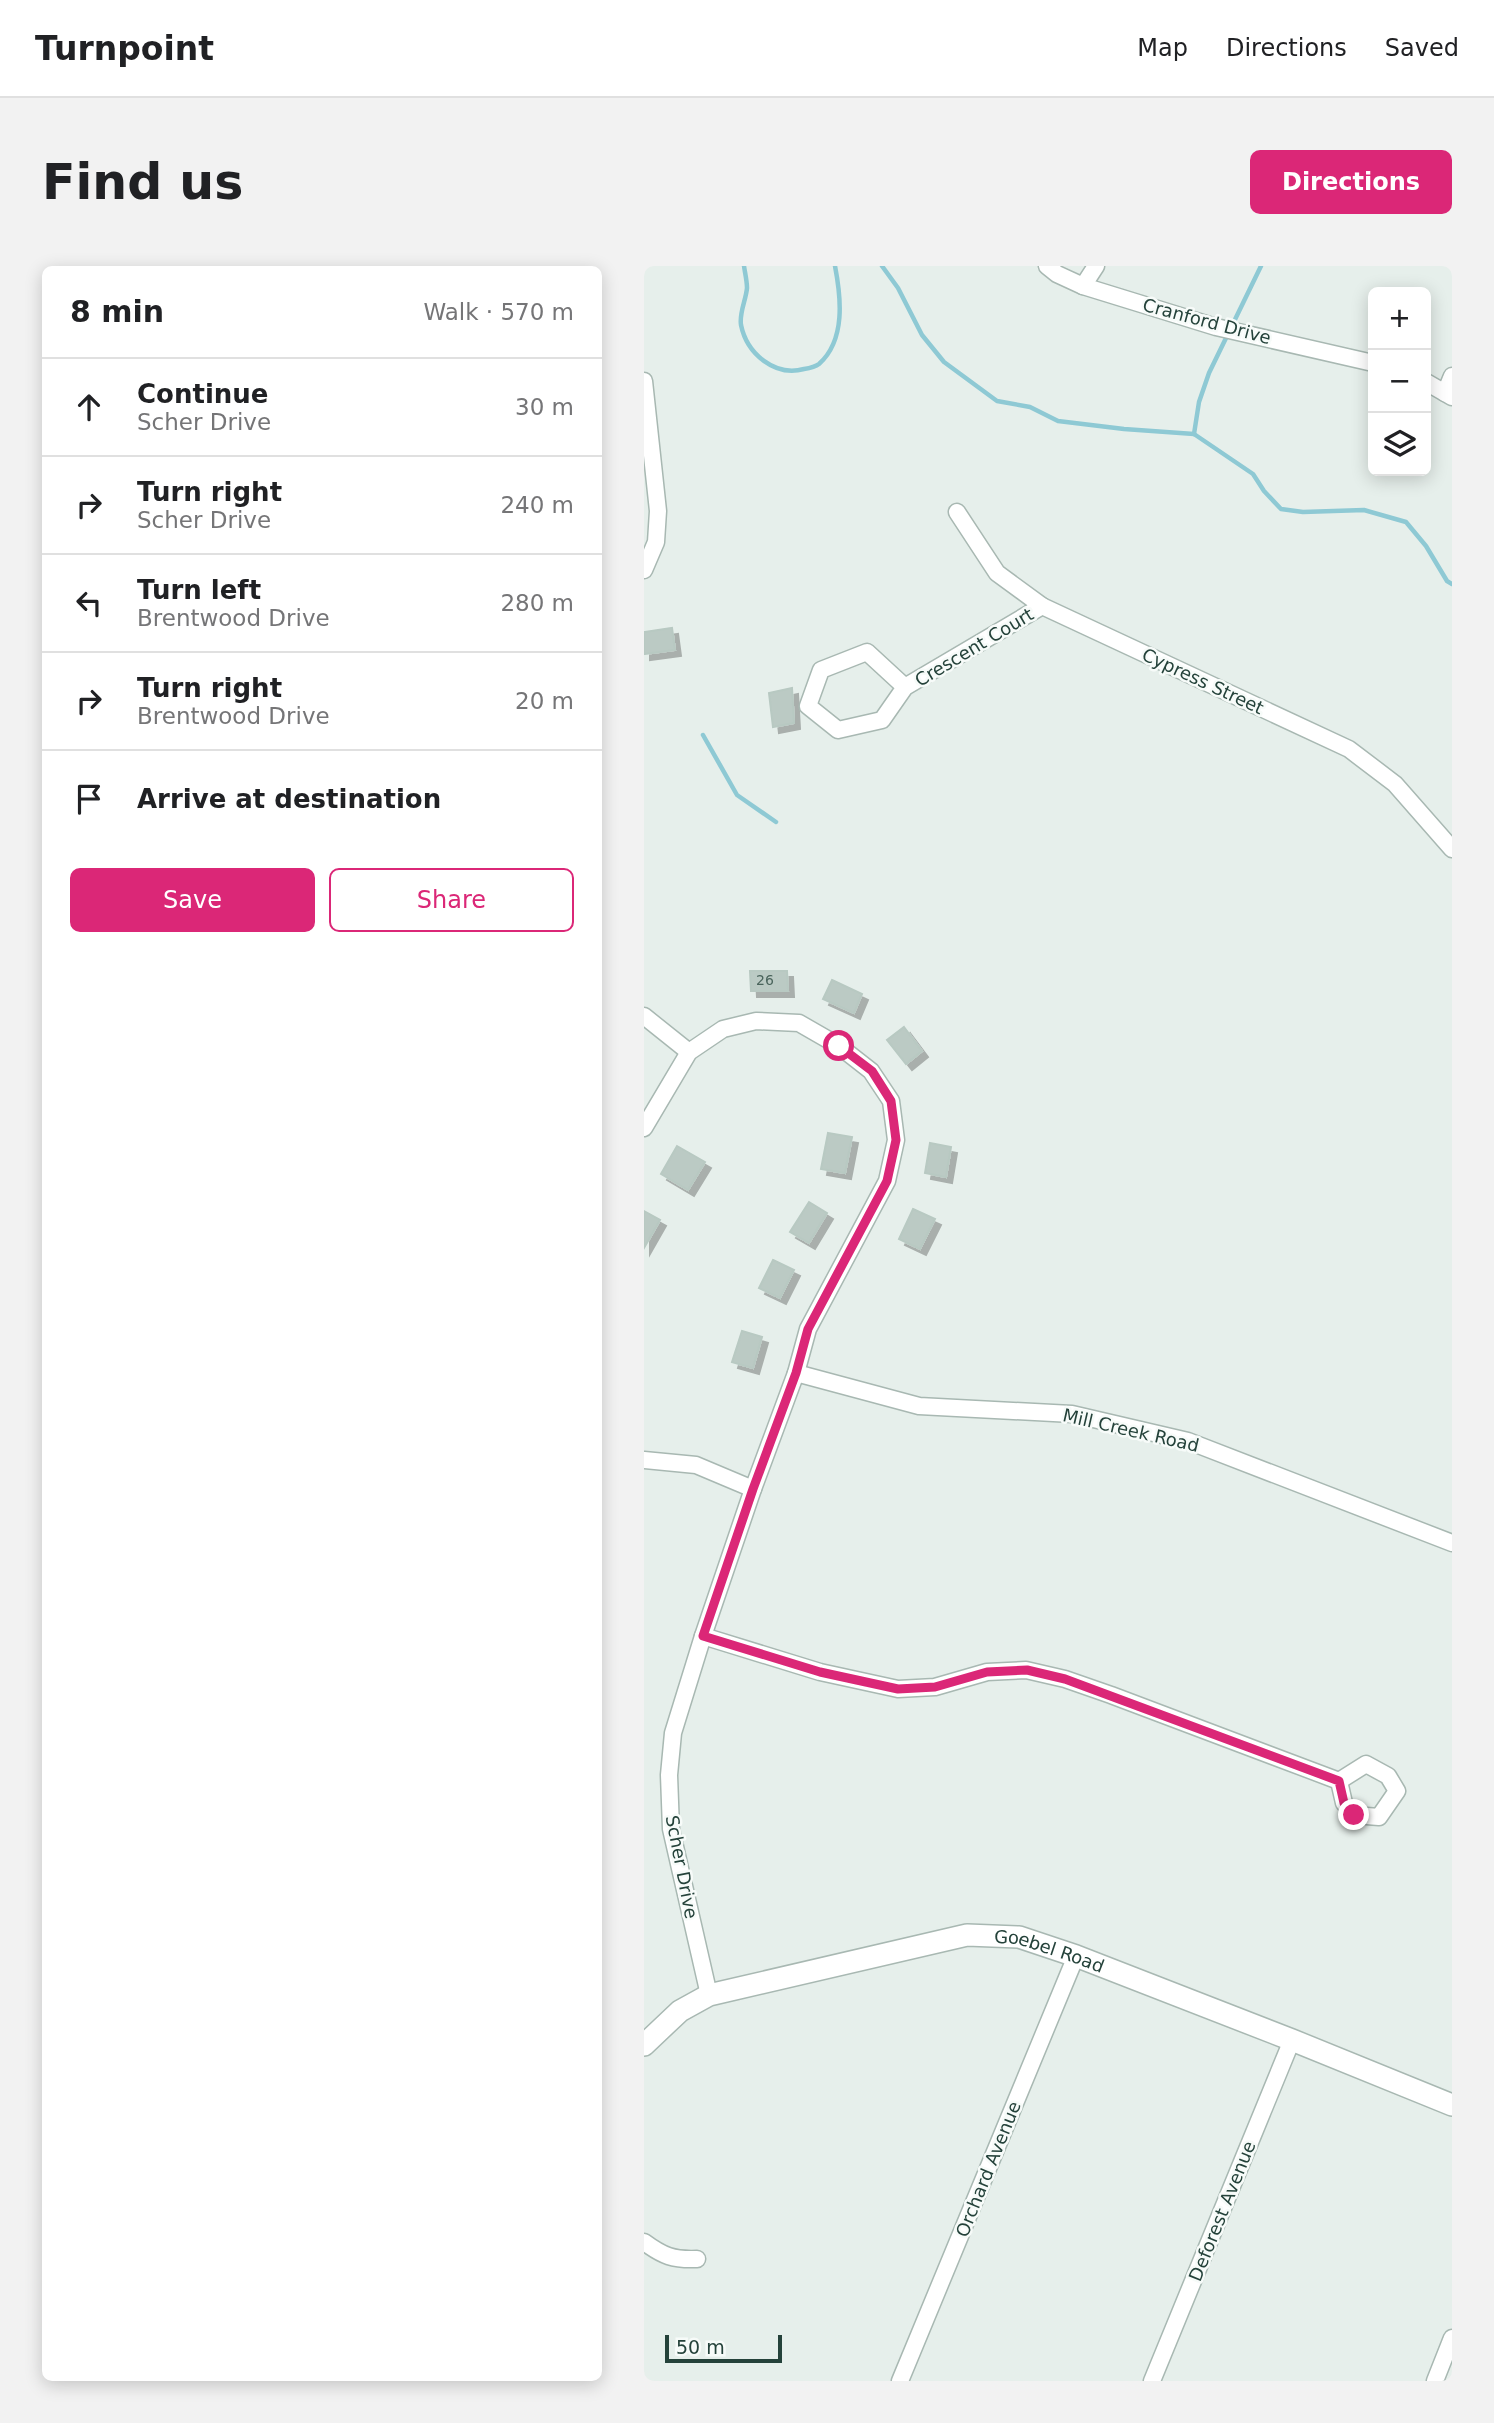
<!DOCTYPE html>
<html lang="en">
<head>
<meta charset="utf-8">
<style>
  body { margin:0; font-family:"DejaVu Sans",sans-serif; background:#f2f2f2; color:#202124 }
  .controls { position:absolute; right:21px; top:21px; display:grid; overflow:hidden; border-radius:10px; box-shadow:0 4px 18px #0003 }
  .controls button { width:63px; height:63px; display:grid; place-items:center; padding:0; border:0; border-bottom:2px solid #e0e0e0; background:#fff; color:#202124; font:35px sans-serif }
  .scale { position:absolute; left:21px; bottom:18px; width:117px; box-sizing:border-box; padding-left:7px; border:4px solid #24423a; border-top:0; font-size:19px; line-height:24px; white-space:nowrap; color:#24423a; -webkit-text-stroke:5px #f7fbf9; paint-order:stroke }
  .stop { position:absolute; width:21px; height:21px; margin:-16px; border:5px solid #db2777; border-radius:50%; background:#fff }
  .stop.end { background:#db2777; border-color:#fff; box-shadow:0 2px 7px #0008 }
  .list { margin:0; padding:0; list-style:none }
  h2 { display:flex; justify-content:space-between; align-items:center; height:91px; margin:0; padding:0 28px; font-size:30px }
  h2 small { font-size:23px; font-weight:400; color:#757577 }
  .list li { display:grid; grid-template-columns:46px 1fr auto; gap:21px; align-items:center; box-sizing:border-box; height:98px; padding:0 28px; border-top:2px solid #e0e0e0 }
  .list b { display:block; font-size:26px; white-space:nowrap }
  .list p { margin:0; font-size:23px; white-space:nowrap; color:#757577 }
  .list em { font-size:23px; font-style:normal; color:#757577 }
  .actions { display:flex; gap:14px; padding:21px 28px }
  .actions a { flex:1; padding:16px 0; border:2px solid #db2777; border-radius:10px; text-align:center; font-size:24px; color:#db2777 }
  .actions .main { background:#db2777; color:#fff }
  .icon { flex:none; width:38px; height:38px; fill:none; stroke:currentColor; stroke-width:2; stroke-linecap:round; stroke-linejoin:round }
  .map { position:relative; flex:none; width:808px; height:2115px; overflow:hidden; border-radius:10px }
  header { display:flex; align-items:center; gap:42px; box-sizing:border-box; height:98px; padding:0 35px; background:#fff; border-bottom:2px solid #e0e0e0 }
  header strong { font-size:33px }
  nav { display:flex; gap:38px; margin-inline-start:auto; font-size:24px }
  .intro { display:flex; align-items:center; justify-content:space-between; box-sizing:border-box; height:168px; padding:0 42px }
  h1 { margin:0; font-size:49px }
  .button { padding:18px 32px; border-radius:10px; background:#db2777; color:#fff; font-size:24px; font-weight:700 }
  main { display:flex; gap:42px; padding:0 42px }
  aside { flex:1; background:#fff; border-radius:10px; box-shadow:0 4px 18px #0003 }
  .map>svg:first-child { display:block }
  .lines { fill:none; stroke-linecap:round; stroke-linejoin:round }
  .stream { stroke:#8ec9d4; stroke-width:4.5 }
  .building { fill:#bbcac4; stroke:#b8c9c2; stroke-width:2; filter:url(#shadow) }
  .minor-casing { stroke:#a8b8b2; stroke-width:19 }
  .tertiary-casing { stroke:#a8b8b2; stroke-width:24 }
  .minor { stroke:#fff; stroke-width:16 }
  .tertiary { stroke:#fff; stroke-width:21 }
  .route { stroke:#db2777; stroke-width:9 }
  .labels { text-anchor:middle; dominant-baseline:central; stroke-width:5; stroke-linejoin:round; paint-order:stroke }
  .number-label { font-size:14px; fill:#4a645c }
  .street-label { font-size:18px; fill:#24423a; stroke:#f7fbf9 }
</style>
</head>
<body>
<header>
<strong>Turnpoint</strong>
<nav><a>Map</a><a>Directions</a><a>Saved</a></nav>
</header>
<div class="intro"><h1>Find us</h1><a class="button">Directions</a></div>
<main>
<aside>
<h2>8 min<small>Walk · 570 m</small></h2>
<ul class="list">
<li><svg class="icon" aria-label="ahead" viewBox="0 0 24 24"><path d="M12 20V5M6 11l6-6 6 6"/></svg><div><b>Continue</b><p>Scher Drive</p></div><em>30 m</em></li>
<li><svg class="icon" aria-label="right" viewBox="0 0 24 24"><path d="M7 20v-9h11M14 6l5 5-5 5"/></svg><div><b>Turn right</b><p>Scher Drive</p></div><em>240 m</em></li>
<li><svg class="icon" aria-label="left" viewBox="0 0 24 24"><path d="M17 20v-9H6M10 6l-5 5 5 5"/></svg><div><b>Turn left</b><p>Brentwood Drive</p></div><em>280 m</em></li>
<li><svg class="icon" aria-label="right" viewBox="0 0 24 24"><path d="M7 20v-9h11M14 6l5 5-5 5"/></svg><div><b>Turn right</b><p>Brentwood Drive</p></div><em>20 m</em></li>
<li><svg class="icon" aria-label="arrive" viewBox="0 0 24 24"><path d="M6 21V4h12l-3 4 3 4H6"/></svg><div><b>Arrive at destination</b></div></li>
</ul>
<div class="actions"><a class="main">Save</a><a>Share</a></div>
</aside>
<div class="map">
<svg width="808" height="2115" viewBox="0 0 808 2115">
  <defs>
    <filter id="shadow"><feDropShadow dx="6" dy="6" stdDeviation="0" flood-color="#0004"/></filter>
  </defs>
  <rect width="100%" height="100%" fill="#e6efeb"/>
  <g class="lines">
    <g class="stream">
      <path d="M100,0c1,7 3,15 3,22 -1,12 -8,25 -6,37 6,29 34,52 63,44 6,-1 11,-2 15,-5 27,-24 22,-67 16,-98"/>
      <path d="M238,0l16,22 24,47 22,27 53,39 33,6 28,14 66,8 70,5"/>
      <path d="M550,168l59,40 11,17 17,18 22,3 61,-2 42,12 20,24 21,35 5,3"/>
      <path d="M550,168l5,-32 10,-29 52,-107"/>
      <path d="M59,469l34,60 39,27"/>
    </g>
  </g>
  <g class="building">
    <path d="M28,362l3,22 -31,4v-22z"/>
    <path d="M148,422l2,35 -21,4 -4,-34z"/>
    <path d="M106,705h37l1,20h-37z"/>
    <path d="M188,714l30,14 -8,19 -31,-14z"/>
    <path d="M260,761l18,24 -16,13 -19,-24z"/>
    <path d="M184,867l24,4 -7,36 -24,-4z"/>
    <path d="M286,877l21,4 -5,30 -21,-4z"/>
    <path d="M33,880l28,16 -17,28 -27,-16z"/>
    <path d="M165,936l18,11 -18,30 -19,-11z"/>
    <path d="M269,943l22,10 -15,30 -21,-10z"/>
    <path d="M0,945l16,9 -16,28z"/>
    <path d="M129,994l21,10 -14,28 -21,-10z"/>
    <path d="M98,1065l20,6 -9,31 -21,-6z"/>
  </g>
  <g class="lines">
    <defs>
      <g id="minor">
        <path d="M403,0l10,8 26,12 133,41 157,36"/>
        <path d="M439,20l13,-20"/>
        <path d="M0,115l14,130 -2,31 -12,28"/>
        <path d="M782,116l26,15"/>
        <path d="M801,127l7,-17"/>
        <path d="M313,246l40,61 45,33 307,143 46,35 57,65"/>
        <path d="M261,421l-38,-35 -46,18 -13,36 30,24 44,-10 23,-33 137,-81"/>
        <path d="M0,750l45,36"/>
        <path d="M0,862l45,-76 34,-23 33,-8 43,2 40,23 32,25 20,30 5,39 -9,41 -79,148 -12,44 -43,116 -50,147 -30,97 -4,42 2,54 38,166"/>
        <path d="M152,1107l123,33 153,8 116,27 264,102"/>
        <path d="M0,1194l52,5 57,24"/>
        <path d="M59,1370l117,36 78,17 37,-2 52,-15 39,-2 39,9 46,16 228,86 5,22 10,12 25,2 18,-26 -9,-15 -22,-12 -27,17"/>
        <path d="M0,1976c19,14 29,18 53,17"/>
        <path d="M256,2115l176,-425"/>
        <path d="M508,2115l140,-341"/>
        <path d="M791,2115l17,-43"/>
      </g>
      <g id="tertiary">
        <path id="s1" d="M0,1779l36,-34 29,-16 258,-60 52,2 57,19 216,84 160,65"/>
      </g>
    </defs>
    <use href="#minor" class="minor-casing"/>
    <use href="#tertiary" class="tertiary-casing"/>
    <use href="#minor" class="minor"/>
    <use href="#tertiary" class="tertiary"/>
  </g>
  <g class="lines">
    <path class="route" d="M195,780l33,25 19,30 5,39 -9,41 -79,148 -12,44 -43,116 -50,147 117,36 78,17 37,-2 52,-15 40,-2 38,9 274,102 5,22 10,12"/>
  </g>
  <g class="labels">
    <g class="number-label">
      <text x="121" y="714">26</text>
    </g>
    <g class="street-label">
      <text transform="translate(563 55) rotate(15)">Cranford Drive</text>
      <text transform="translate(330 381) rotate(-31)">Crescent Court</text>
      <text transform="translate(559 415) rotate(25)">Cypress Street</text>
      <text transform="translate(487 1164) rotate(13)">Mill Creek Road</text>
      <text transform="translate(38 1601) rotate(79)">Scher Drive</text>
      <text stroke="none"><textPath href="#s1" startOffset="432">Goebel Road</textPath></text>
      <text transform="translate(344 1903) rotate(-68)">Orchard Avenue</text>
      <text transform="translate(578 1945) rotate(-68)">Deforest Avenue</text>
    </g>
  </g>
</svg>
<div class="controls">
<button>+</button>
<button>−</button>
<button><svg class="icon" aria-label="layers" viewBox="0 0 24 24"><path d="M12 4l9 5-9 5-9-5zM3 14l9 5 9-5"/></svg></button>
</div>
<div class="scale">50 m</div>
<div class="stop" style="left:195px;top:780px"></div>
<div class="stop end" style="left:710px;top:1549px"></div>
</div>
</main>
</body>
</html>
